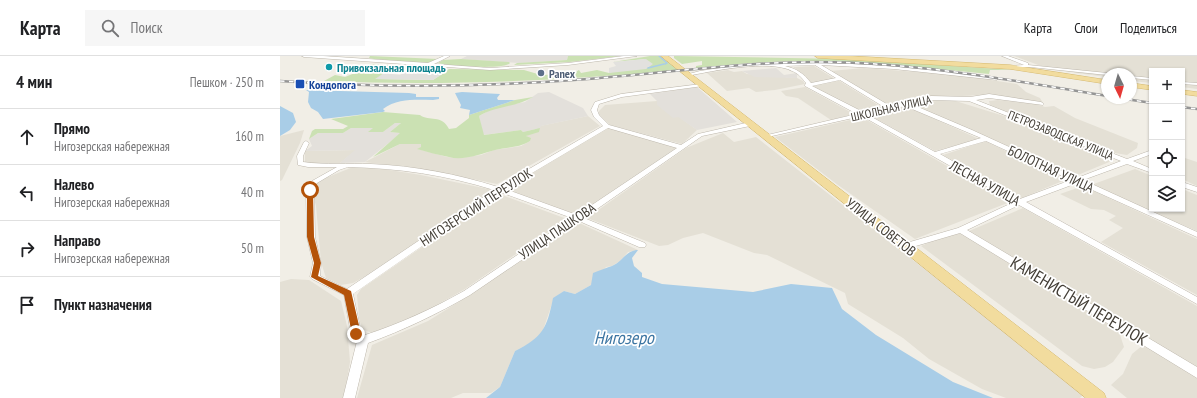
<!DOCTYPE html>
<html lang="ru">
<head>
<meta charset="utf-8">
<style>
  body { margin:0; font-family:"PT Sans Narrow",sans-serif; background:#f6f6f6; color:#202124 }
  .controls { position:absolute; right:12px; top:12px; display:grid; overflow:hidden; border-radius:0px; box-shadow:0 1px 3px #0004 }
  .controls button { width:36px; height:36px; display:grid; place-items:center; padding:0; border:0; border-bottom:1px solid #e0e0e0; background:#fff; color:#202124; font:20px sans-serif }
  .compass { position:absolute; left:821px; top:12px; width:36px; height:36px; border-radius:50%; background:#fff; box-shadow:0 1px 3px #0004; rotate:175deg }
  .stop { position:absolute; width:12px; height:12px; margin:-9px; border:3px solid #b45309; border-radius:50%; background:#fff }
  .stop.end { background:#b45309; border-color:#fff; box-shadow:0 1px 4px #0008 }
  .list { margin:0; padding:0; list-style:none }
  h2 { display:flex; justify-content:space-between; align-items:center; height:52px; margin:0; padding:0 16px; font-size:17px }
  h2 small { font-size:13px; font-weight:400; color:#757577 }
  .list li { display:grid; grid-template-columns:26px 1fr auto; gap:12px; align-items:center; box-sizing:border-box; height:56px; padding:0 16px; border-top:1px solid #e0e0e0 }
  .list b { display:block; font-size:15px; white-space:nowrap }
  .list p { margin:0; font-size:13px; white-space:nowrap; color:#757577 }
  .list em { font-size:13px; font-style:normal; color:#757577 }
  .icon { flex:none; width:22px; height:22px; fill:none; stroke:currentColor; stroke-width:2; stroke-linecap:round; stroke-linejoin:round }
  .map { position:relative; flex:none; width:917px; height:342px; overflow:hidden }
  header { display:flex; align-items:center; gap:24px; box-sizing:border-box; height:56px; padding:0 20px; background:#fff; border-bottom:1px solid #e0e0e0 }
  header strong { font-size:19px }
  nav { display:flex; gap:22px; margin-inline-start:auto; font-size:14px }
  .search { width:280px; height:36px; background:#f6f6f6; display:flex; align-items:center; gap:10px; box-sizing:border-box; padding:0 14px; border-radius:0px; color:#757577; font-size:15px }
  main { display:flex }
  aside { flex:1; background:#fff }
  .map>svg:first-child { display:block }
  .residential { fill:#e4e0d5 }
  .industrial { fill:#e3e0db }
  .green { fill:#cbe1b3 }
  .parking { fill:#e2e1de }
  .water { fill:#a9cde7 }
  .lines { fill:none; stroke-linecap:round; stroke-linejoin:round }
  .stream { stroke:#a9cde7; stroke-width:1.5 }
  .minor-casing { stroke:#beb8ad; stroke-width:1 }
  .major-casing { stroke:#d5b970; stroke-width:1 }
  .minor { fill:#fff; fill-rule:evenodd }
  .major { fill:#f2dc9e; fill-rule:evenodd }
  .rail-casing { stroke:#959595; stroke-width:2.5 }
  .rail { stroke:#fff; stroke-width:1.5; stroke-dasharray:4.5; stroke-linecap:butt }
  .route { fill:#b45309 }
  .culture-dot { fill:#0f9aa8; stroke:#fff; stroke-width:1.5 }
  .service-dot { fill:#5c6f8a; stroke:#fff; stroke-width:1.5 }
  .transit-dot { fill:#1a4fb4; stroke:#fff; stroke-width:1.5 }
  .labels { text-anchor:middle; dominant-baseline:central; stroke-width:3.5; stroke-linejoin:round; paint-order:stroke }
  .far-culture-label { font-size:12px; font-weight:bold; fill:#0d838f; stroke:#fff; text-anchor:start }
  .far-service-label { font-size:12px; font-weight:bold; fill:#4e5e75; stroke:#fff; text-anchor:start }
  .far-transit-label { font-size:12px; font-weight:bold; fill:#164399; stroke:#fff; text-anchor:start }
  .far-street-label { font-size:12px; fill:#433e36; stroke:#fff }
  .street-label { font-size:14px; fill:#433e36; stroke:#fff }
  .near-street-label { font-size:17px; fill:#433e36; stroke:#fff }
  .near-water-label { font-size:18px; font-style:italic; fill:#3c75a2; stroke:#fff }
</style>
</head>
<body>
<header>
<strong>Карта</strong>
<div class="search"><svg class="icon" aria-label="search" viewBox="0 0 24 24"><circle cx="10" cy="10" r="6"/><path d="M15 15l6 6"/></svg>Поиск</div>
<nav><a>Карта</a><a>Слои</a><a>Поделиться</a></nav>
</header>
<main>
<aside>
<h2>4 мин<small>Пешком · 250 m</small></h2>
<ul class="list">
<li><svg class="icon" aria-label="ahead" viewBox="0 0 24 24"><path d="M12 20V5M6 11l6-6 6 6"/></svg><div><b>Прямо</b><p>Нигозерская набережная</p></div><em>160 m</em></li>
<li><svg class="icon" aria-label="left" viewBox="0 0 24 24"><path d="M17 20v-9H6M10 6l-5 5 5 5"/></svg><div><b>Налево</b><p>Нигозерская набережная</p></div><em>40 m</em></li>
<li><svg class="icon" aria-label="right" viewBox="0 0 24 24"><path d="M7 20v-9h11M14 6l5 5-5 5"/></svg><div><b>Направо</b><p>Нигозерская набережная</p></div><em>50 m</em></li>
<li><svg class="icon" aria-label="arrive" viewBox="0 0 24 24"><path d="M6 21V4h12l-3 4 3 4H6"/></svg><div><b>Пункт назначения</b></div></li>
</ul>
</aside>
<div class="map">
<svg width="917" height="342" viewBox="0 0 917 342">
  <rect width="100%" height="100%" fill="#f1eee6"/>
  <g class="residential">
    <path d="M734,0h183v33l-15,-2v-16h-30v12l-21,-2v-7h-24v3l-31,-4 -35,-7z"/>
    <path d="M534,10l21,13 -22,4 -5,-1 -5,-8 -10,-7z"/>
    <path d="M584,12l94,7 59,9 9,8 14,6 3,5 -63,-8 -52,3 -40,8 -58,-35z"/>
    <path d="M448,14l6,2 8,-1 5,3 50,4 6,3 2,3 -30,6 -19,2 -7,-4 -22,3 -20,-18z"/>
    <path d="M558,24l45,28 -21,5 -51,-27z"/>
    <path d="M525,31l49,27 -23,6 -33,-22 -12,-2 -5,-5z"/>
    <path d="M669,43l75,23 90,38 -41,17 -162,-72z"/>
    <path d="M718,44l38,4 9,3 9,-1 21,12 63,25 -1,5 -10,7 -12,-2 -125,-48 -1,-4z"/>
    <path d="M377,45l40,29 -15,14 -72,-19 -11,-10v-4l6,-6z"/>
    <path d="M626,50l42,19 31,14 -44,12 -66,-36z"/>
    <path d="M308,60l12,10 -103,58 -58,-12 -74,-10 35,-18h21l1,3 -4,2 29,8 12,1 22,-3 13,-5 27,-4 9,-5 -4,-5 14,-10z"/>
    <path d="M579,62l6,1 145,83 -95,37 -77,-54 -63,-48z"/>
    <path d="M327,70l74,21 -104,70 -77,-28z"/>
    <path d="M24,74l-4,13 -18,37 -2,1v-45z"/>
    <path d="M443,77l11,9 22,-5 328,257 -4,4h-74l-24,-9 -53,-30 -26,-21 -55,-34 -3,-11 -78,-38 -13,-2 -51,-20 -20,5 -15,7 -9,1 -72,-28 99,-70z"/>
    <path d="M705,85l78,37 2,2 -43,18 -79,-43z"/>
    <path d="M76,94l-16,13 -28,1 -7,-2v-11z"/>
    <path d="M902,101l15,5v24l-15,-7z"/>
    <path d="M78,109l63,10 72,15 -112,78 -28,15 -12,2 -15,-7 -5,-16 -5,-56 -4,-15 6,-10z"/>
    <path d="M855,113l17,7v33h30v-20l15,6v36l-106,-46z"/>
    <path d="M803,130l114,53v56l-96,-53 22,-14 -14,-8 7,-4 -12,-6 -13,-1 -31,-15z"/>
    <path d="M219,138l68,25 -102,70 -58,33 -35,11 -10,-4 -3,-11 -2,-23 4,-6z"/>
    <path d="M743,152l174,98v63l-228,-138z"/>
    <path d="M297,166l61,28 -10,2 -8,9 -8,5 -6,1 -15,18 -16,9 -11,-3 -10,7 -12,35 -11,10 -16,8 -15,36 -9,6h-28l-12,5h-94l15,-53 56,-24 32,-20z"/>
    <path d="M677,178h8l128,80 26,18 5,15 -11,15 -8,5 -11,2 -12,-3 -161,-120 23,-10z"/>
    <path d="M11,223l18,1 32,21 6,25 3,36 -6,36h-64v-116z"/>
    <path d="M863,289l17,8 37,24v21h-70l-16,-13 12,-11 9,-20z"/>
  </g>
  <g class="industrial">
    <path d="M187,0h101l-1,4 -48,3 -58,-4z"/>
    <path d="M496,12l8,7 13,-2v5l-42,-1 -13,-6z"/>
    <path d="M417,31l40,35 -40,8 -19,-13 -5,1 -16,-13v-4l-7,-7z"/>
    <path d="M269,36l34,16 5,8 -47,10 -1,2 -17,4 -2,-2 -38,5 -4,-19 15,-8 31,-6 13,-9z"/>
    <path d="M115,67h6l-11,9 11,1 -36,29 -25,1 15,-13 -50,1 7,-5 -3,-7 9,-6h25l8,-5h23l-5,4h14z"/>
  </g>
  <g class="green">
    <path d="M90,0l68,3 -11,4 -53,-4 -5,-1z"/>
    <path d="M288,0h53l-51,6 -56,3 3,-2 50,-3z"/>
    <path d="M370,0h10l18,14c-118,11 -235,16 -354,11l11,-6 10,2 25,-10 -4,-1 5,-2 45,3 -4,3 -19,-1 -17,10 57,1 16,-11 75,1 17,5 31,-1 7,-4 2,3 16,-3 12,3 37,-14 -33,3z"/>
    <path d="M394,0l169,3 171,11h-24l-1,4c-60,-6 -119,-13 -180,-13 -38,0 -75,3 -113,7v-2l6,-1v-4l-20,3 -8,-6z"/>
    <path d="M181,3l48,3 1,1c-5,7 -63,3 -72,0l5,-3z"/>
    <path d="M253,41c-16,10 -37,9 -54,19l5,19 37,-5 2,2 17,-4 -1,4 -13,4 5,2 -1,3c-11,7 -23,6 -35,9 -14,4 -32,11 -46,7 -11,-2 -21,-5 -32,-8l4,-2v-3h-21l-27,13 27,-24 -10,-1 11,-9h-6l-12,9h-15l5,-4h-22l-8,5h-25l-9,6 3,-8 3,-2h28l5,-3 -17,-7 52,-7 37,3c9,7 22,-1 29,14l7,-1 13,-10v-3l46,-15z"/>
  </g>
  <g class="parking">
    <path d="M366,3l7,5 -7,5 -37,4v-5l7,-2 -3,-4z"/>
    <path d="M130,13l30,3h6l-13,8 -58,-1 9,-6 16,2z"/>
  </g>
  <g class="water">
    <path d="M26,34l103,3 7,1v3h23v2l-6,1c-17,0 -35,-2 -50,9l2,2 -2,1 -60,7 -5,-7 -7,-4 -3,-6 1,-10z"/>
    <path d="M182,36l38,2 -3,4 1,2h17l-46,15 1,-5 -10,-2 1,-3 -6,-12z"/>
    <path d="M0,50l13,7 3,9 -6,8 -10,6z"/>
    <path d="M356,194h2l-6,8 2,8 8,7v4l20,7 91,8 38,-8 41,4 10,21 34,26 77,47 40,16h-507l14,-11 15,-36c28,-14 32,-23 38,-53l11,-7 11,3 16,-9 2,-12c7,-3 13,-5 19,-7 10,-4 13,-14 24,-16z"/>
  </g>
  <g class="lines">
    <g class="stream">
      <path d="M379,0l8,7 -2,1"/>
      <path d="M368,12l16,-4"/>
    </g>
    <defs>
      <g id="minor">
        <path d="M22,0h21l105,7 16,-7h6l-16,8 56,4 78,-5 56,-7h13l-69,9 -78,5 -186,-13z"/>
        <path d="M722,0h6l20,7v2l79,8 2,1h-2v1l-77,-8 -20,1h-2v-2l16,-1z"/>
        <path d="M499,7c72,-2 144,5 216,15l2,1v1l-103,-11 -73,-4 69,41 41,-10 39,1 19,-3 52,8 3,2 -1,1 -54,-7 -13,2 151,59 25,-9v4l-19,7 19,8v4l-25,-9 -44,16 114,52v5l-120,-54 -51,19 171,95v7l-178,-99 -52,25 230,137v11l-237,-145 -51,15h-6l-1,-2 1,-2 55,-16 56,-26 -152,-86 -99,22v-2l94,-22 -52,-28v-1l1,-2c-4,-5 -8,-10 -14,-12 -23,-12 -79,0 -105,5l-2,-1 15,-4 26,-4zM535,9l21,13 -25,5c-8,-10 -14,-14 -26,-17zM560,24l44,27 -21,5 -51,-26zM651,44l38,1 152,60 -44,17 -105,-48 -61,-26zM625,50l76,32 -46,14 -67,-37zM706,85l85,39 -51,19 -80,-45z"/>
        <path d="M851,20l21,2v2l-21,-2z"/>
        <path d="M902,26l15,1v2l-15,-1z"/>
        <path d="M421,28h2v2l-81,11 -23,7 -2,6 2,5 10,10 72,20 17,-11 52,-12 3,2 -3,2 -48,10 -118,82 61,25 1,2 -1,2h-6l-60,-26 -109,74c-33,19 -66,35 -102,48l-13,55h-12l14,-57 -6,-7 -7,-39 -32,-16 -2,-2 3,-14 -6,-26 -1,-47 6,-9 25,-14h-29l-10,-2 -1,-9 7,-14 2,-1 3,2 -6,13v6c22,3 46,1 68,2 44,2 86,10 127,23l105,-61 -9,-9 -3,-7 4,-8 26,-8zM328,72l69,20 -100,67 -72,-26zM68,111c50,1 98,8 146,23l-147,99 -27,-13 1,-13 -6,-26 -1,-47 3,-7 22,-13zM220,136l72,26 -108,73c-32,18 -65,33 -99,44l-4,-3 -8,-38z"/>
        <path d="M902,126l15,5v5l-15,-5z"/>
      </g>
      <g id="major">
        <path d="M381,0h7l436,337 2,5h-20z"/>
        <path d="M535,0h34l161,9 97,15v4l-97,-15 -192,-11z"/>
        <path d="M851,27l21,3v4l-21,-3z"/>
        <path d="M902,34l15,2v4l-15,-2z"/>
      </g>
    </defs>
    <use href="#minor" class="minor-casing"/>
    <use href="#major" class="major-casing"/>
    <use href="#minor" class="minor"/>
    <use href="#major" class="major"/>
    <defs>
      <g id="rail">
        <path d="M0,25c103,7 206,6 308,-2 77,-6 153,-17 229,-17 98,0 194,18 290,34"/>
        <path d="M839,42l33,5"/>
        <path d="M902,51l15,2"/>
      </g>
    </defs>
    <use href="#rail" class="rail-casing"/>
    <use href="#rail" class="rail"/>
  </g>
  <path class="route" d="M30,132l3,2 1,47 7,26 -3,13 33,15 10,43 -2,3 -3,1 -4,-4 -8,-39 -33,-18 3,-14 -7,-26v-47z"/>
  <circle class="culture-dot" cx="49" cy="11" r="4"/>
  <circle class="service-dot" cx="261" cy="17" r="4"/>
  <rect class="transit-dot" x="15" y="23" width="10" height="10" rx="2"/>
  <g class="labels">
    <g class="far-culture-label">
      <text x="57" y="11">Привокзальная площадь</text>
    </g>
    <g class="far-service-label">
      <text x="269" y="17">Panex</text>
    </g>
    <g class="far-transit-label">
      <text x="29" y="28">Кондопога</text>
    </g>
    <g class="far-street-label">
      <text transform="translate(611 52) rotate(-13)">ШКОЛЬНАЯ УЛИЦА</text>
      <text transform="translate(781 79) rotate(22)">ПЕТРОЗАВОДСКАЯ УЛИЦА</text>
    </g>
    <g class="street-label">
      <text transform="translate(771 113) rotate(25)">БОЛОТНАЯ УЛИЦА</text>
      <text transform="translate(705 127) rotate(29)">ЛЕСНАЯ УЛИЦА</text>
      <text transform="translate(196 151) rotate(-33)">НИГОЗЕРСКИЙ ПЕРЕУЛОК</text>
      <text transform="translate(601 171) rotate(38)">УЛИЦА СОВЕТОВ</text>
      <text transform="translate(277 175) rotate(-34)">УЛИЦА ПАШКОВА</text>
    </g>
    <g class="near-street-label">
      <text transform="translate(799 245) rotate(31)">КАМЕНИСТЫЙ ПЕРЕУЛОК</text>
    </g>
    <g class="near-water-label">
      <text x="344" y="281">Нигозеро</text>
    </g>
  </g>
</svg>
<div class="controls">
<button>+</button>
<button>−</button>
<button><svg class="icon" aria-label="locate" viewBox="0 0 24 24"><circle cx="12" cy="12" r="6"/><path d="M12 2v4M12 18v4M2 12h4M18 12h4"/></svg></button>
<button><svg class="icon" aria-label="layers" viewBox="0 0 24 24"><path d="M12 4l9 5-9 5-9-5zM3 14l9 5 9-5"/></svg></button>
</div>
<svg class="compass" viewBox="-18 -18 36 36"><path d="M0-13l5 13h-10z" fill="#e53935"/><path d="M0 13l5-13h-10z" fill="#757577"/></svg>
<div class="stop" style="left:30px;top:134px"></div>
<div class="stop end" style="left:76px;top:278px"></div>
</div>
</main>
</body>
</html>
